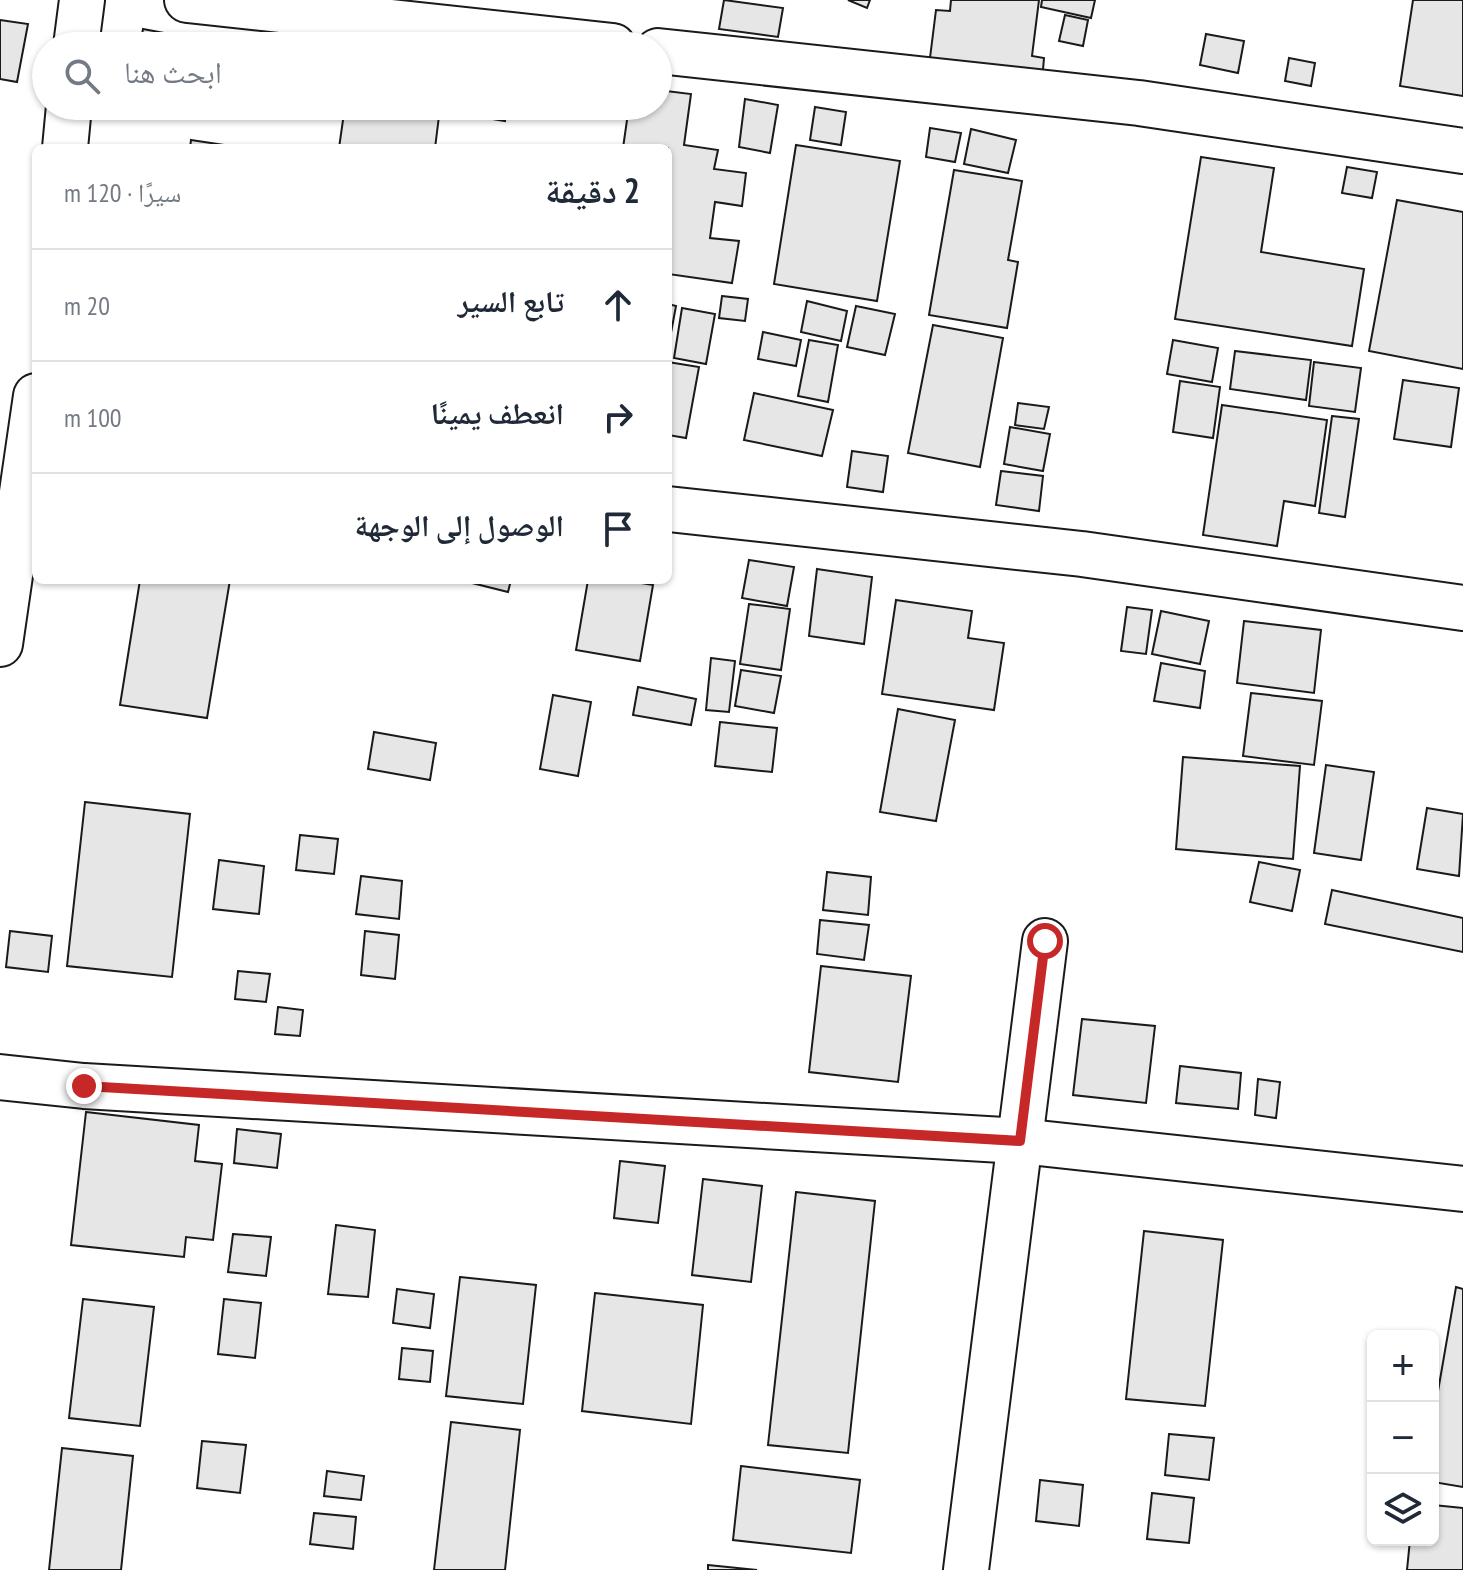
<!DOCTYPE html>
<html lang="ar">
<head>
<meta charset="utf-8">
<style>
  body { margin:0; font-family:"PT Sans Narrow","Noto Naskh Arabic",sans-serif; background:#f6f6f7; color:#1f2937; direction:rtl }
  .controls { position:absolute; right:24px; bottom:24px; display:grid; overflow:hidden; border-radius:12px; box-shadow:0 2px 6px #0004 }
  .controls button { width:72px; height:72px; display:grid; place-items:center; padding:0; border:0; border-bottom:2px solid #e0e1e3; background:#fff; color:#1f2937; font:40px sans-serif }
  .stop { position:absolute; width:24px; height:24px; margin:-18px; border:6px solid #c62828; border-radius:50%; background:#fff }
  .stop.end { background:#c62828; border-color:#fff; box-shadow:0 2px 8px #0008 }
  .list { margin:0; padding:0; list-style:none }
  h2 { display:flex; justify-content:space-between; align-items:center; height:104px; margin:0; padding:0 32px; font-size:34px }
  h2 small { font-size:26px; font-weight:400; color:#747a83 }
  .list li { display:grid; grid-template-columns:52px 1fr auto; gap:24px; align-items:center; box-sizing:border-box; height:112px; padding:0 32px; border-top:2px solid #e0e1e3 }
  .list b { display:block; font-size:30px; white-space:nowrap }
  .list em { font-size:26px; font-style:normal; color:#747a83 }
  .icon { flex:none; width:44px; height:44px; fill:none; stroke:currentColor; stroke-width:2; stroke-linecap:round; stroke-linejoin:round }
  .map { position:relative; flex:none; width:1463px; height:1570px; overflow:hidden; direction:ltr }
  .search { position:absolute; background:#fff; box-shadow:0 2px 6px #0004; left:32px; top:32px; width:640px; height:88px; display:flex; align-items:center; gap:20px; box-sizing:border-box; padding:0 28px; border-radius:44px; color:#747a83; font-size:30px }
  .panel { position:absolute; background:#fff; box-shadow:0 2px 6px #0004; left:32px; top:144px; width:640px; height:440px; border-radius:12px; direction:rtl }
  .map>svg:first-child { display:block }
  .building { fill:#e6e6e6; stroke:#1a1a1a; stroke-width:2 }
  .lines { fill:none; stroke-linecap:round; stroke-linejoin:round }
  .minor-casing { stroke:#1a1a1a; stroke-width:48 }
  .minor { stroke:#fff; stroke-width:44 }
  .route { stroke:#c62828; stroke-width:10 }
</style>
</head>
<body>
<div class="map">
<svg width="1463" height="1570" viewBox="0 0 1463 1570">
  <rect width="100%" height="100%" fill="#fff"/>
  <g class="building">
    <path d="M724,0l59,8 -5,29 -59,-8z"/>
    <path d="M848,0h22l-3,8z"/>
    <path d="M951,0h88l-7,56 12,2 -2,23 -113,-15 7,-56 14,1z"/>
    <path d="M1042,0h53l-4,18 -50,-11z"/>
    <path d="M1413,0h50v96l-63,-10z"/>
    <path d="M1065,15l23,5 -5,26 -24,-5z"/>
    <path d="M0,20l28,4 -11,58 -17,-3z"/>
    <path d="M143,29l32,6 -2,11h-33z"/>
    <path d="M1206,34l38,7 -6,32 -38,-8z"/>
    <path d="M1289,58l26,5 -4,23 -26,-5z"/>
    <path d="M658,90l33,4 -7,51 34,5 -4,19 32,4 -4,33 -27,-4 -5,36 29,3 -7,42 -64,-9v-126h-45l6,-42h29z"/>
    <path d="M745,99l33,6 -8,48 -31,-6z"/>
    <path d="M345,106h26l68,10 -4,32h-96z"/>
    <path d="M470,106h37l-2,15 -37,-6z"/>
    <path d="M587,106h32l-1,8 -31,-5z"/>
    <path d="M815,107l31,5 -5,33 -31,-5z"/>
    <path d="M930,128l31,5 -6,29 -29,-5z"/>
    <path d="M971,129l45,11 -8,33 -44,-9z"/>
    <path d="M191,140l53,8h-54z"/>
    <path d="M796,145l104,16 -23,140 -103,-17z"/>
    <path d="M1201,157l73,11 -13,84 103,17 -12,77 -177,-27z"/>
    <path d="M1347,167l30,5 -5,26 -30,-5z"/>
    <path d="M954,170l68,11 -14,79 10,2 -11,66 -78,-13z"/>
    <path d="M1397,200l66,12v157l-94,-18z"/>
    <path d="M722,296l26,3 -3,22 -26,-3z"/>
    <path d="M807,301l40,10 -6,30 -40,-9z"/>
    <path d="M668,304l8,2 -8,43z"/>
    <path d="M856,306l39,8 -10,41 -38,-8z"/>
    <path d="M682,308l33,6 -9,50 -32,-6z"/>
    <path d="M933,325l70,13 -23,129 -72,-14z"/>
    <path d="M763,332l38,8 -5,26 -38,-7z"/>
    <path d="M809,340l29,5 -10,57 -30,-6z"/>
    <path d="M1173,340l45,8 -6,34 -45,-8z"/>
    <path d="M1235,351l76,9 -5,40 -76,-11z"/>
    <path d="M668,362l31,5 -13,71 -18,-3z"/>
    <path d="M1314,362l47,6 -6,44 -46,-6z"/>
    <path d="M1403,380l56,8 -8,59 -57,-8z"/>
    <path d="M1180,381l40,6 -7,51 -40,-6z"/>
    <path d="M754,393l79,17 -11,46 -78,-16z"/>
    <path d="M1018,403l31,4 -5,22 -29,-4z"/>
    <path d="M1222,405l105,15 -12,86 -31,-5 -7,45 -74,-11z"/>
    <path d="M1332,416l27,3 -14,98 -26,-4z"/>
    <path d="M1010,427l40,7 -7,37 -39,-7z"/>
    <path d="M852,451l36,5 -5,36 -36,-5z"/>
    <path d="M1001,471l42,5 -4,35 -43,-6z"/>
    <path d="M749,560l45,7 -7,39 -45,-8z"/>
    <path d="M817,569l55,8 -8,67 -55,-8z"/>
    <path d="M140,580h90l-23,138 -87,-13z"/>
    <path d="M460,580h51l-3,12z"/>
    <path d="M588,580h36l29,5 -13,76 -64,-11z"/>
    <path d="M896,600l76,11 -4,27 36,5 -10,67 -112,-16z"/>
    <path d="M749,604l41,5 -9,61 -41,-6z"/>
    <path d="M1127,607l25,3 -6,44 -25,-3z"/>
    <path d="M1161,611l48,10 -9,43 -48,-10z"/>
    <path d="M1244,621l77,9 -7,63 -77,-10z"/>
    <path d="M711,658l24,3 -6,51 -23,-2z"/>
    <path d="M1161,663l44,8 -5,37 -46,-7z"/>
    <path d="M741,670l40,6 -7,37 -39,-7z"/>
    <path d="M638,687l58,12 -5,26 -58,-10z"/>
    <path d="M1251,693l71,8 -8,64 -71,-9z"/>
    <path d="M553,695l38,7 -13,74 -38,-7z"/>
    <path d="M898,709l57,11 -19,101 -56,-9z"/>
    <path d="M720,722l57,6 -5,44 -57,-6z"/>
    <path d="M374,732l62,11 -6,37 -62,-11z"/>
    <path d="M1183,757l117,9 -7,93 -117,-10z"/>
    <path d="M1326,765l48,7 -13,88 -47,-7z"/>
    <path d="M85,802l105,12 -18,163 -105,-11z"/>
    <path d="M1427,808l36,6 -4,62 -42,-7z"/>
    <path d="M300,835l38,4 -4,35 -38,-4z"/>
    <path d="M219,860l45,6 -5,48 -46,-5z"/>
    <path d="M1259,862l41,8 -8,41 -42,-9z"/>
    <path d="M827,872l44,5 -3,38 -45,-5z"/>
    <path d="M361,876l41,5 -3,38 -43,-5z"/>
    <path d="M1332,890l131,28v34l-138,-28z"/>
    <path d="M820,920l49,5 -5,35 -47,-6z"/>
    <path d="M10,931l42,5 -4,36 -42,-5z"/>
    <path d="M365,931l34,4 -4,44 -34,-4z"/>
    <path d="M821,966l90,10 -13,106 -89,-10z"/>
    <path d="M238,971l32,3 -4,28 -31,-3z"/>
    <path d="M278,1007l25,3 -3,26 -25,-2z"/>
    <path d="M1082,1019l73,7 -9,77 -73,-8z"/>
    <path d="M1180,1066l61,7 -3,36 -62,-6z"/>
    <path d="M1258,1079l22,3 -4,36 -21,-3z"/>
    <path d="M86,1112l113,13 -4,36 27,3 -9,76 -27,-3 -2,20 -113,-12z"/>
    <path d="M237,1129l44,5 -4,34 -43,-5z"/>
    <path d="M620,1161l45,5 -7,57 -44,-5z"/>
    <path d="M703,1179l59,7 -11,96 -59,-7z"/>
    <path d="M796,1192l79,9 -27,252 -80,-8z"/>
    <path d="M336,1225l39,5 -7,67 -40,-3z"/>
    <path d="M1144,1231l79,9 -18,166 -79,-7z"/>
    <path d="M233,1234l38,3 -5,39 -38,-4z"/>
    <path d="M460,1277l76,8 -13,119 -77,-8z"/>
    <path d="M1456,1287l7,2v198l-30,-5v-62z"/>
    <path d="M397,1289l37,5 -4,34 -37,-5z"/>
    <path d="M595,1293l108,12 -12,119 -109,-13z"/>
    <path d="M83,1299l71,8 -14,119 -71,-8z"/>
    <path d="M224,1299l37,4 -6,55 -37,-4z"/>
    <path d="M402,1348l31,3 -3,31 -31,-3z"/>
    <path d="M451,1422l69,8 -15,140h-71z"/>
    <path d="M1169,1434l45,4 -5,42 -44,-5z"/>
    <path d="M202,1441l44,4 -6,48 -43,-5z"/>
    <path d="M62,1448l71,8 -12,114h-72z"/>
    <path d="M741,1466l119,14 -9,73 -118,-13z"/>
    <path d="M327,1471l37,5 -3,24 -37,-4z"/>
    <path d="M1040,1480l43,5 -4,41 -43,-5z"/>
    <path d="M1152,1493l42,5 -5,45 -42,-4z"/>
    <path d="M1433,1505l30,3v62h-56l3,-30h23z"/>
    <path d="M314,1513l42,4 -3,32 -43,-5z"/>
    <path d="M708,1565l49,5h-49z"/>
  </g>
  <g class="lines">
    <defs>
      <g id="minor">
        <path d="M187,0l426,46"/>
        <path d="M76,46l6,-46"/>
        <path d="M658,51l481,52 324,48"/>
        <path d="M65,148l4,-42"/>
        <path d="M668,509l414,45 381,54"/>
        <path d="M0,644l36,-248"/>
        <path d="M0,1077l84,9 936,55 443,48"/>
        <path d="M966,1570l79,-629"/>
      </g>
    </defs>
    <use href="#minor" class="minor-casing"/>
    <use href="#minor" class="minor"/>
  </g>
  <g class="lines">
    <path class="route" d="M84,1086l936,55 25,-200"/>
  </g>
</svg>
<div class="controls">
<button>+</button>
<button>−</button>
<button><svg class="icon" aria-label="layers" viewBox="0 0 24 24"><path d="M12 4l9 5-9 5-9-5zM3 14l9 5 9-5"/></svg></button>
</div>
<div class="stop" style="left:1045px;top:941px"></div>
<div class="stop end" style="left:84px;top:1086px"></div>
<div class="search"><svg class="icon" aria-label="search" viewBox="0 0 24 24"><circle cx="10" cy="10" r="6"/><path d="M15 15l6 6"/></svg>ابحث هنا</div>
<section class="panel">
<h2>2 دقيقة<small>سيرًا · 120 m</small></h2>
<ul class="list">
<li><svg class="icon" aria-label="ahead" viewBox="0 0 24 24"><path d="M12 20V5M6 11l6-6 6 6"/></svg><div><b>تابع السير</b></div><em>20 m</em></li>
<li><svg class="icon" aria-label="right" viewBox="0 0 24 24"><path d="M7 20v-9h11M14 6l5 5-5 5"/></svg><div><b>انعطف يمينًا</b></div><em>100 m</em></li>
<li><svg class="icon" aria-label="arrive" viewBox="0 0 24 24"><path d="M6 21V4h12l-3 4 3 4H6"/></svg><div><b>الوصول إلى الوجهة</b></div></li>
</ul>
</section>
</div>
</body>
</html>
